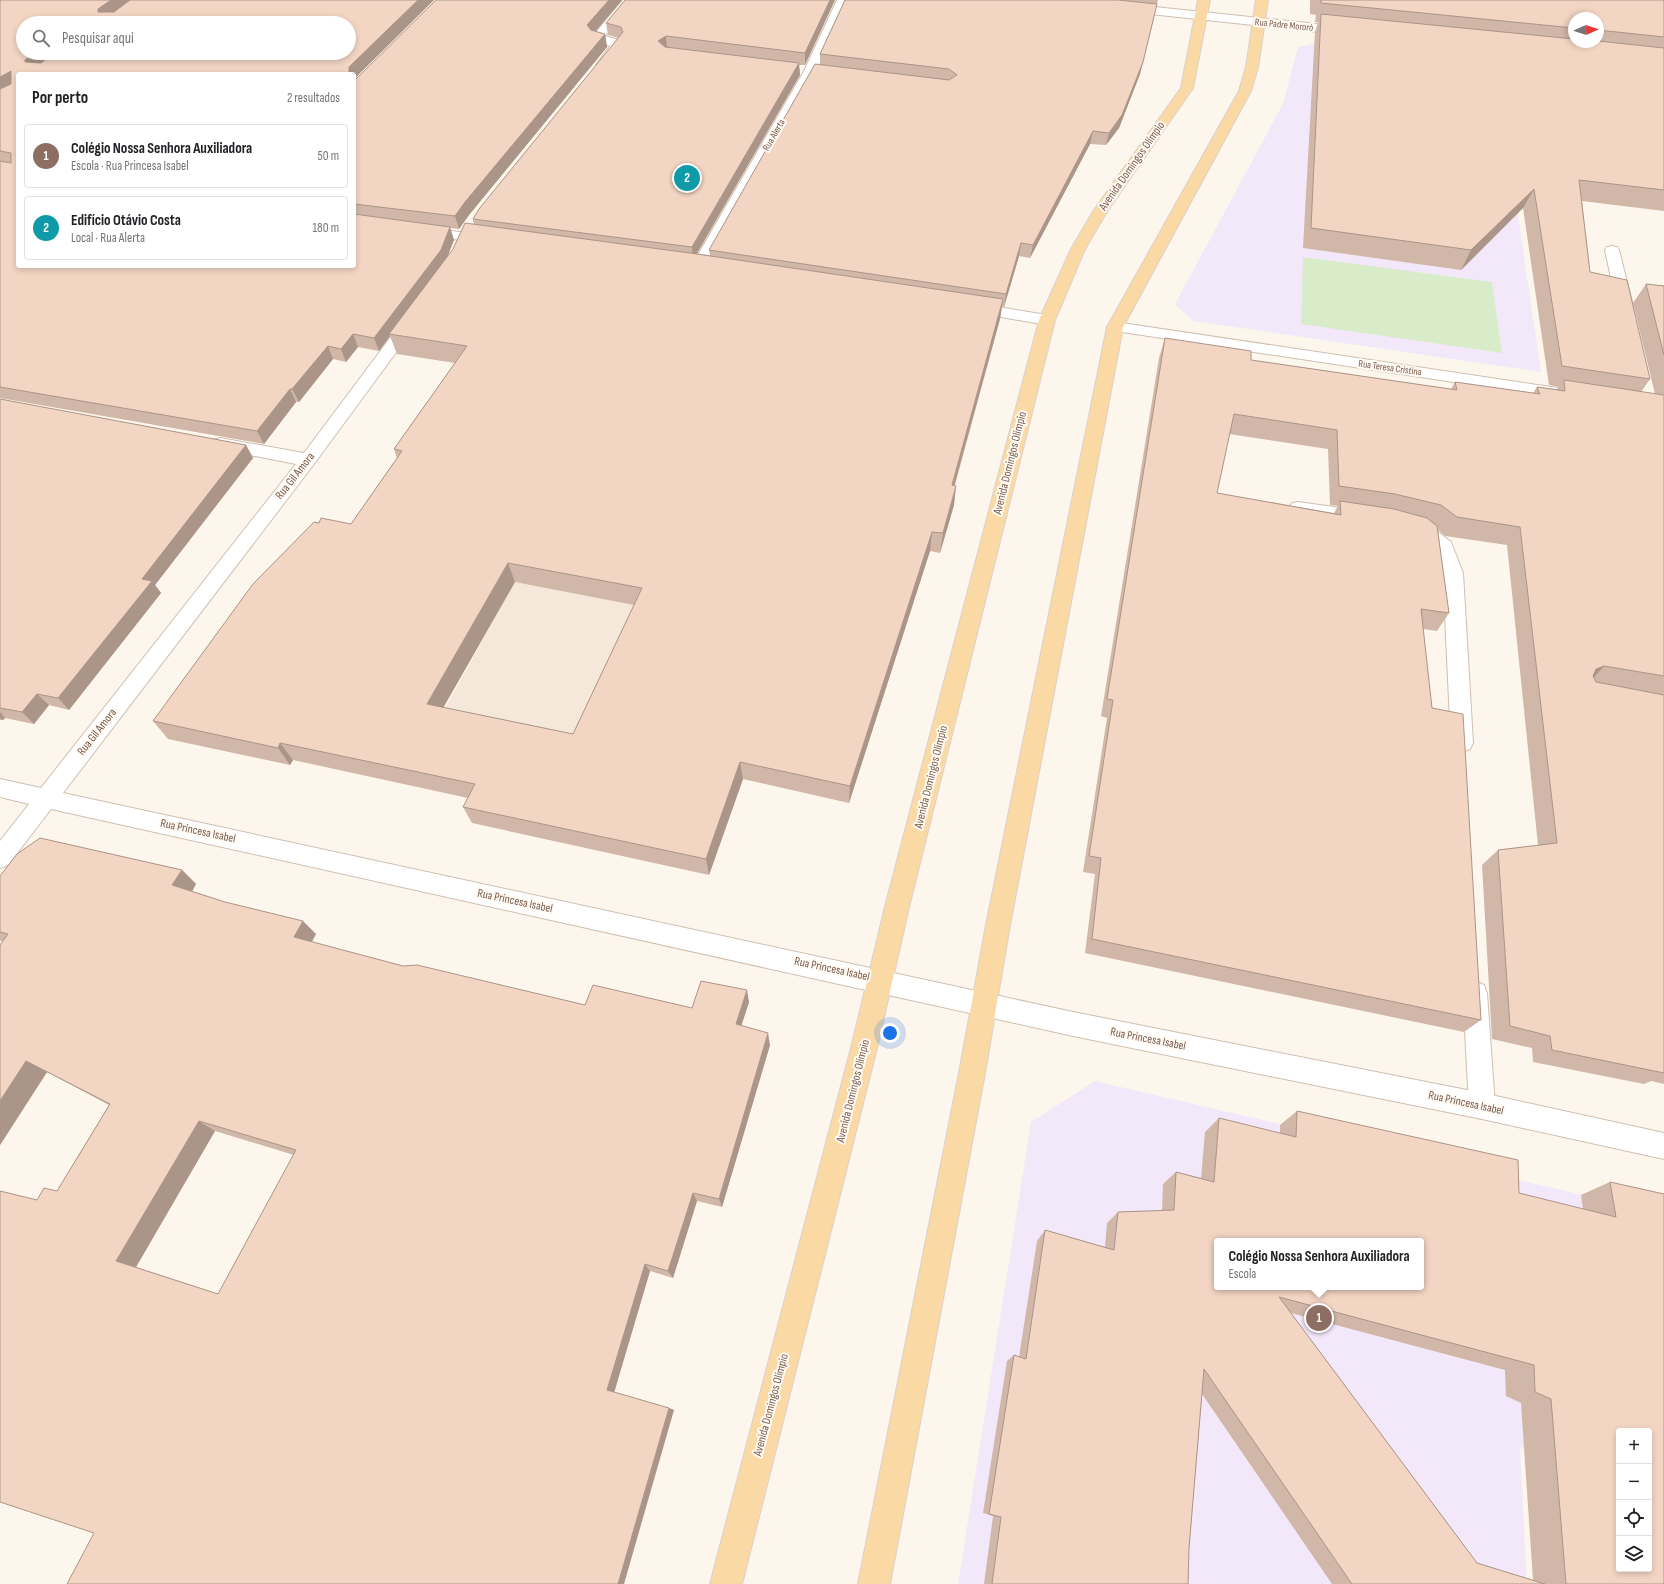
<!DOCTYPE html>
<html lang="pt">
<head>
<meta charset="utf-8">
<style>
  body { margin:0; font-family:"Sofia Sans Condensed",sans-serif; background:#f2f2f2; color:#202124 }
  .controls { position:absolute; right:12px; bottom:12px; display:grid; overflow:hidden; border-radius:4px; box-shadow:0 2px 6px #0003 }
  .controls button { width:36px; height:36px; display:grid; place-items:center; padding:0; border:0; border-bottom:1px solid #e0e0e0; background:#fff; color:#202124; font:20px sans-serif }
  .compass { position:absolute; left:1568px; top:12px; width:36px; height:36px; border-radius:50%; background:#fff; box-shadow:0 2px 6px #0003; rotate:87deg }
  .you { position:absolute; left:890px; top:1033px; width:14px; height:14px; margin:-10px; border:3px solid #fff; border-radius:50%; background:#1a73e8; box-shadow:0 0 0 6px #1a73e833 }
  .badge { display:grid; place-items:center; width:26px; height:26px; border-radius:50%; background:#e76f51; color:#fff; font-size:13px; font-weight:700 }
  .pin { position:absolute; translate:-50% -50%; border:2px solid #fff; box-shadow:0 1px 4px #0006 }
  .popup { position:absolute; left:1214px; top:1238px; width:210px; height:52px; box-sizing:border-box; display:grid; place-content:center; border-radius:4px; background:#fff; filter:drop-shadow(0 1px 3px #0005); font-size:13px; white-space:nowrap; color:#757577 }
  .popup b { font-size:15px; color:#202124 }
  .popup::after { content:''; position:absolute; left:50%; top:100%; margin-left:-8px; border:8px solid transparent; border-top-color:#fff }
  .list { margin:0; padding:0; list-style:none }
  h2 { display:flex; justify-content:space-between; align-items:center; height:52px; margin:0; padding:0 16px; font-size:17px }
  h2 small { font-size:13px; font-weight:400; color:#757577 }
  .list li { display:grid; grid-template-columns:26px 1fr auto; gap:12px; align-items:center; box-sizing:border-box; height:64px; margin:0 8px 8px; padding:0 8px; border:1px solid #e0e0e0; border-radius:4px }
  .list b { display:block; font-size:15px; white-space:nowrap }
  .list p { margin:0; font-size:13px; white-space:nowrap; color:#757577 }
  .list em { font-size:13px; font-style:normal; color:#757577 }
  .icon { flex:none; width:22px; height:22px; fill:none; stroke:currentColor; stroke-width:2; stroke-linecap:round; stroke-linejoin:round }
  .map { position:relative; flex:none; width:1664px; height:1584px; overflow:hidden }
  .search { position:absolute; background:#fff; box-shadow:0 2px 6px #0003; left:16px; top:16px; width:340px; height:44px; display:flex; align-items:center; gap:10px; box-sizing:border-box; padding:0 14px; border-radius:22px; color:#757577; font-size:15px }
  .panel { position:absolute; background:#fff; box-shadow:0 2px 6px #0003; left:16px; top:72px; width:340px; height:196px; border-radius:4px }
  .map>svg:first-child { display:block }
  .residential { fill:#f5e8da }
  .education { fill:#f3e8fa; fill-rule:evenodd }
  .green { fill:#d8ecc9 }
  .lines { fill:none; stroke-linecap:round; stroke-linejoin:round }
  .service-casing { stroke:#d1beb0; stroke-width:2 }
  .minor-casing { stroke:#d1beb0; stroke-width:2 }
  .tertiary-casing { stroke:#d1beb0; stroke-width:2 }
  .primary-casing { stroke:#dad1cd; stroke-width:2 }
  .service { fill:#fff; fill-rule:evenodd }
  .minor { fill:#fff; fill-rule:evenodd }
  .tertiary { fill:#fff; fill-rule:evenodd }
  .primary { fill:#fbd9a5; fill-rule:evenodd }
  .wall { fill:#d1b7a8; fill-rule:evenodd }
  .shaded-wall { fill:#aa9588 }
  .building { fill:#f3d5c3; stroke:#aa9588; fill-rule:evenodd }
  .labels { text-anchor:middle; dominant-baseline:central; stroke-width:4; stroke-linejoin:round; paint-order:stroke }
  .far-street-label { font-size:10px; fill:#7a5c4d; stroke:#fffaf3 }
  .street-label { font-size:12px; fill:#7a5c4d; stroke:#fffaf3 }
</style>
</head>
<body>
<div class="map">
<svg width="1664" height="1584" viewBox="0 0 1664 1584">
  <rect width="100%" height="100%" fill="#fdf6ec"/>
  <path class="residential" d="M620,390l170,29 -182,339 -171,-35z"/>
  <g class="education">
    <path d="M1321,42l174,17 46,313 -348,-51 -18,-17 108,-200 15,-57z"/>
    <path d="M1095,1081l531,124 23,226h-30v53l-99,-37 7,137h-569l73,-462zM1217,1241h204v46h-204z"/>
  </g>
  <path class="green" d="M1303,257l189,25 10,71 -201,-29z"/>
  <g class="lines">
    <defs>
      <g id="service">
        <path d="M623,0h12l-30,36 17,5 2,3 -18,24h-8l-2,-3 14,-19 -17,-5 -2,-3z"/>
        <path d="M1298,502l65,9 7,1 2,5 -2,5 -7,1 -71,-10 -3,-5 3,-5z"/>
        <path d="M1414,521l15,4 22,17 12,31 10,170 -3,6 -8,3 -8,-3 -3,-6 -8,-170 -7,-22 -20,-16 -9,-2 -2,-5 2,-5z"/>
        <path d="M1475,981l9,4 3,8 8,113 -4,9 -9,4 -9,-4 -4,-9 -6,-113 3,-8z"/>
      </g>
      <g id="minor">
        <path d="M837,0h12l-33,71 -109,196 -3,3h-10l-3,-3 113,-196z"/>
        <path d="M422,227l67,9 5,1 2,3 -2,3 -5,1 -72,-10 -2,-3 2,-3z"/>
        <path d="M1612,246l5,1 2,3 14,56 -2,3h-12l-2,-3 -12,-56 2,-3z"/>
        <path d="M973,303l74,12 6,2 2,3 -2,3 -6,2 -80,-14 -2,-3 2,-3z"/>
        <path d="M411,316l6,2 2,3 -2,3 -103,140 -251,329 1010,219 409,81 182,40v26l-182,-40 -409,-83 -1022,-227 -43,56 -8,3v-27l29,-37 -29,-7v-18l41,9 255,-324 -82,-16 -3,-4 3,-4 6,-2 84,15 101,-135z"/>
        <path d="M1115,322l450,67 6,1 2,4 -2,4 -6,1 -456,-69 -2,-3 2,-3z"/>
      </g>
      <path id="tertiary" d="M1126,4l220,23 6,4 -6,4 -224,-24 -2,-3 2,-3z"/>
      <g id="primary">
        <path d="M1198,0h12l-17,88 -85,122 -23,39 -30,71 -145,583 -33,145 -135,536h-32l141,-536 35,-145 153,-583 32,-71 23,-39 87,-122z"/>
        <path d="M1256,0h12l-10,67 -7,24 -128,236 -113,598 -25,148 -95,511h-32l101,-511 27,-148 121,-598 132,-236 7,-24z"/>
      </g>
    </defs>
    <use href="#service" class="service-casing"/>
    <use href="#minor" class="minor-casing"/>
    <use href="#tertiary" class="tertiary-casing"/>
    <use href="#primary" class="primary-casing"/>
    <use href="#service" class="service"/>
    <use href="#minor" class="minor"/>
    <use href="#tertiary" class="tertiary"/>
    <use href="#primary" class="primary"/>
  </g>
  <g class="wall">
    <path d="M0,0h434l-80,79 -336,-5 336,192v-186h1l81,-80h186l-27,31 10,3 2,13 -138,168 -10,14 -9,-1 4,12 -7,17 27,-33 -1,-5 146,-181 -11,-3 -2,-12 19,-23h210l-30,65h-6l1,10 -103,179 13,1 -1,-5 111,-185v-11l25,-54h313l-18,74 -21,54 -13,17 -16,-1 -60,114 -11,-2 -15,51h-2l-2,12 -45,166 -1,20 -14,48 -10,-2 -81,252 -106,-24 -34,96 -237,-52 -9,-16 5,-9 -175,-38 -3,5 -122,-26 -15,-18 166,-198 32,1 46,-66 -3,-9 61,-86 -58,-9 -7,-18 -11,15 -21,-4 -12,15 -13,-3 -34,43h-3l-32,42 -264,-46zM23,23l326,30h-326zM515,582l119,23 -61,129 -130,-26z"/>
    <path d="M1310,0h354v211l-82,-10 8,71 60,107 -9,13 14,2 -22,-91 13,-19 18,2v798l-13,-3 -7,3 -111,-22 -1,-14 -40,-9 -10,-174 16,-15 40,-5 -31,-300 -62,-9 -7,-6 11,83 -12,18 -14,-2 9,79 49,312 -17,12 -379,-79 10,-79 -12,-2 24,-154 -6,-2 58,-358 6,-20 86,22 200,29 4,-7 78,11 4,-6 20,2 2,-2 -10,-2 -26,-177 -62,62 -158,-22 12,-216 3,-10h-3l1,-7 -6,-1zM1574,18h24v24h-24zM1229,434l99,15 2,56 8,1 -4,7 -117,-20z"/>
    <path d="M0,399l246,46 7,13 -98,127 6,8 -92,117 -20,-5 -15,19 -29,-6 -2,2h-3z"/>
    <path d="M182,870l14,14 -4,7 124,43 -5,8 92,24 182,39 107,3 57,-6 -8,24 29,19 -48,162 -25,-6 -24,77 -23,-7 -36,121 55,16 5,2 -580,123 -57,-333 20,-9 52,-86 -62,-33 -47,73v-200l3,-4h-3v-65zM215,1131l79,24 -76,139 -82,-27z"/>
    <path d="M1297,1111l222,82 64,16 -2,-14 29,-13 54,12v390h-332l-130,-190 -13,154 -1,36h-204l9,-68 -10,-3 24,-152 7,-6 5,2 18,-116 8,-11 60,17 2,-24 11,-11 44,-1 1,-27 13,-12 25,6 4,-46 14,-14 61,15v-8zM1291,1313l214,57 1,26 15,7 12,177 -56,-17z"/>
  </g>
  <g class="shaded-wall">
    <path d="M111,0h22l-29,22 -6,-10v-3z"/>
    <path d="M418,0h16l-80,79v-5h-5v-7z"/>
    <path d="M609,0h13l-32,38 -3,-13z"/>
    <path d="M830,0h5l-30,65v-12z"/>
    <path d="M1157,4l-17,70 -21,54 -13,17 3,-12z"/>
    <path d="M605,34l2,13 -138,168 -10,14 -4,-13 10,-14z"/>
    <path d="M666,36l1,13 -9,-8z"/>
    <path d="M35,53h23l-26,20 -7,-11v-2z"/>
    <path d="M799,63l1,12 -107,185 -1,-13z"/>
    <path d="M11,71l7,12 -18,10v-16z"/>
    <path d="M1093,131l-3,13 -60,114 3,-13z"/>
    <path d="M1534,189l-11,19 -62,62 10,-20z"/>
    <path d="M450,227l4,13 -9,23 -56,71 1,2 -11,15 -5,-13z"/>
    <path d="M1021,243l-2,13 -15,51 2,-13z"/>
    <path d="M1003,299l-3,20 -51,185 3,-19z"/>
    <path d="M353,334l5,13 -12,15 -5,-13z"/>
    <path d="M328,346l5,13 -34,43 -7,-13z"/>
    <path d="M290,389l6,13 -32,42 -7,-13z"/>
    <path d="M246,445l7,13 -98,127 6,8 -92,117 -11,-12 84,-119z"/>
    <path d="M956,486l-2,19 -14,48 3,-20z"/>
    <path d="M932,532l-2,19 -81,252 1,-17z"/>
    <path d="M508,563l7,19 -80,140 -8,-18z"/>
    <path d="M1604,666l-16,18 8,-15z"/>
    <path d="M37,694l12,11 -15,19 -12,-12z"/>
    <path d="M0,712l5,6 -2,2 -3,-2z"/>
    <path d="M280,743l13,17 -3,5 -12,-17z"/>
    <path d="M740,762l3,17 -34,96 -3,-16z"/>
    <path d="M182,870l14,14 -8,15 -16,-14z"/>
    <path d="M303,921l13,13 -9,17 -13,-14z"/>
    <path d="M747,990l2,12 -11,34 -2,-12z"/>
    <path d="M768,1033l2,12 -48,162 -3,-8z"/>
    <path d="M26,1061l21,11 -47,73v-44z"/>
    <path d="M199,1121l16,10 -79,136 -20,-6z"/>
    <path d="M693,1193l4,8 -24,77 -5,-7z"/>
    <path d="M645,1264l5,7 -36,122 -7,-3z"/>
    <path d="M669,1408l5,2 -50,174h-6z"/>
  </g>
  <g class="building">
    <path d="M0,0h111l-13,9v3h16l16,-12h288l-69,67v7h-331v192h336v-52l96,13 -9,23 -67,88 -21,-4 -12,15 -13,-3 -36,43h-2l-33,42 -257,-44v-226l11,2v-10l-11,-2v-62l11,-5v-13l-11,6zM23,23h326v30h-296l-12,10 -16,-1v-2l10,-7h-12z"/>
    <path d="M436,0h173l-22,25 4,5 14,4 -140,168 -10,14 -101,-12v-124h1z"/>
    <path d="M625,0h205l-25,53 -139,-17 -8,5 7,6 134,16 -107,184 -219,-28 6,-10 144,-177 -2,-5 -15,-4z"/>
    <path d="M845,0h273l39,4 -14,58 -21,53 -13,18 -16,-2 -60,114 -12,-2 -15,51 -297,-44 106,-186 134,16 8,-5 -8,-6 -129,-15z"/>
    <path d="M1321,0h343v37l-66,-7v-12h-24v10l-253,-25z"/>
    <path d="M1321,14l253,25v3h24v-1l66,7v142l-85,-10 11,92 37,8 23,99 -88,-13 -28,-177 -63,61 -160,-22z"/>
    <path d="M465,223l232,31 306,45 -51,186 4,1 -13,47 -11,-1 -82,254 -110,-24 -34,97 -243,-52 12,-23 -195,-41 -2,5 -125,-27 100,-137 61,-62 5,1 2,-5 30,6 51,-73 -8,-2 73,-103 -78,-12 64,-85zM508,563l134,25 -69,146 -146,-30z"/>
    <path d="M1646,284l18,2v69z"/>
    <path d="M1165,338l86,13v9l206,30 -2,-8 85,12 -3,-7 28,4 -1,-11 100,15v281l-60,-10 -8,3 -3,7 3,6 68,13v378l-112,-23 -2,-14 -40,-10 -12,-176 59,-7 -37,-316 -63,-10 -16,-12 -46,-11 -56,-8 -2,-56 -103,-16 -17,79 124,22 -1,-14 54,8 33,9 10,8 12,87 -28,-4 11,99 31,6 18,306 -389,-81 9,-81 -12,-2 24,-156 -6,-1z"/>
    <path d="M0,399l246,46 -104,134 10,2 -94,117 -21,-4 -15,18 -22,-4z"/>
    <path d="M40,838l142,32 -10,15 53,17 78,19 -9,16 109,29 14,-1 168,40 8,-20 99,23 9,-27 46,9 -11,34 32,9 -49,166 -26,-6 -25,78 -23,-7 -38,126 62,18 -51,176h-551l27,-51 -94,-31v-311l37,9 7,-12 13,3 53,-87 -84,-43 -26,40v-156l8,-11 -8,-2v-56l17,-22zM199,1121l97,29 -78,144 -102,-33z"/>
    <path d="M1297,1111l221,49 1,33 97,24 -6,-35 54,12v390h-98l-15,-185 -16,-7 -1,-27 -255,-68 198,266 68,21h-193l-148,-215 -15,179 -1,36h-196l9,-67 -12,-3 25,-159 12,4 19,-129 69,20 4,-38 56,-2 2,-38 38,10 5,-64 77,19zM1217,1241h204v46h-204zM1619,1431h30v138h-30z"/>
  </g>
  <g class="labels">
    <g class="far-street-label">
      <text transform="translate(1284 25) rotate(6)">Rua Padre Mororó</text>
      <text transform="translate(774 135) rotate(-60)">Rua Alerta</text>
      <text transform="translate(1390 368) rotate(8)">Rua Teresa Cristina</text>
    </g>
    <g class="street-label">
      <text transform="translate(1132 166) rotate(-55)">Avenida Domingos Olímpio</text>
      <text transform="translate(1010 463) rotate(-76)">Avenida Domingos Olímpio</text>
      <text transform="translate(295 476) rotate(-52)">Rua Gil Amora</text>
      <text transform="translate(97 732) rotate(-52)">Rua Gil Amora</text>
      <text transform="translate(931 777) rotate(-76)">Avenida Domingos Olímpio</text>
      <text transform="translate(198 831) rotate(12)">Rua Princesa Isabel</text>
      <text transform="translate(515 901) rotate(12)">Rua Princesa Isabel</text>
      <text transform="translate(832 969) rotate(12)">Rua Princesa Isabel</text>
      <text transform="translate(1148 1039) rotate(11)">Rua Princesa Isabel</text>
      <text transform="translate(853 1091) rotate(-76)">Avenida Domingos Olímpio</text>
      <text transform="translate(1466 1103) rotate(12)">Rua Princesa Isabel</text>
      <text transform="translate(771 1405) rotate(-75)">Avenida Domingos Olímpio</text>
    </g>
  </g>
</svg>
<div class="controls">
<button>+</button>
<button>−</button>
<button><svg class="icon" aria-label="locate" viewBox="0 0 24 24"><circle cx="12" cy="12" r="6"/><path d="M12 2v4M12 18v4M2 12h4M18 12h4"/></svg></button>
<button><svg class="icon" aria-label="layers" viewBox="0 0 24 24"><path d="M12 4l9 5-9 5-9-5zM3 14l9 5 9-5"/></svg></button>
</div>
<svg class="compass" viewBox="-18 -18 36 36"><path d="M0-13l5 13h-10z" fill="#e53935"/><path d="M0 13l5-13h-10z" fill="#757577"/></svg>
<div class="you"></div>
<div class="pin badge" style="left:1319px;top:1318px;background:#8d6e63">1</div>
<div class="popup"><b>Colégio Nossa Senhora Auxiliadora</b>Escola</div>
<div class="pin badge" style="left:687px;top:178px;background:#0f9aa8">2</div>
<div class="search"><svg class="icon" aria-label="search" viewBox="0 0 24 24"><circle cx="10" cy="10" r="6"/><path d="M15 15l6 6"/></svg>Pesquisar aqui</div>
<section class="panel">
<h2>Por perto<small>2 resultados</small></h2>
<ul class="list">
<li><span class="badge" style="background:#8d6e63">1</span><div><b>Colégio Nossa Senhora Auxiliadora</b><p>Escola · Rua Princesa Isabel</p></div><em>50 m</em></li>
<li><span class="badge" style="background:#0f9aa8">2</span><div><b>Edifício Otávio Costa</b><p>Local · Rua Alerta</p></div><em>180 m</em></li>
</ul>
</section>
</div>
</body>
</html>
